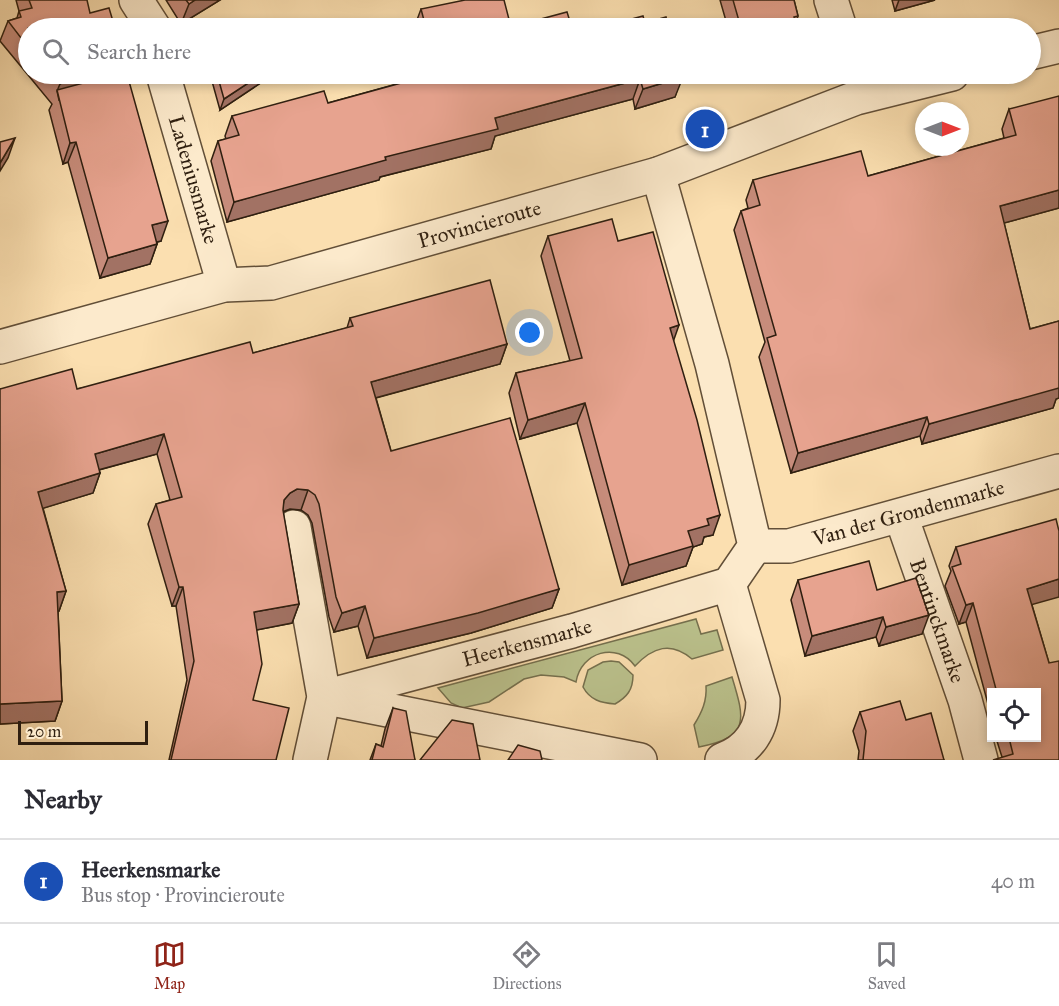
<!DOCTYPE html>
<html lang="en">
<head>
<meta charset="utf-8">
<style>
  body { margin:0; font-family:"IM FELL Great Primer",serif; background:#f2f2f3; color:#2b2b33 }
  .controls { position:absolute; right:18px; bottom:18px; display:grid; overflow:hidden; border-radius:0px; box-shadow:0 3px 9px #0003 }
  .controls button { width:54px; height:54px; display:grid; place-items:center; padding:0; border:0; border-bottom:2px solid #e1e1e2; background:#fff; color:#2b2b33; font:30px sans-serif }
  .compass { position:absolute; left:915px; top:102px; width:54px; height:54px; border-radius:50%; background:#fff; box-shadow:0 3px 9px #0003; rotate:90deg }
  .scale { position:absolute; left:18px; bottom:15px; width:130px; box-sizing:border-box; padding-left:6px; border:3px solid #2f1f10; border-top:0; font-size:16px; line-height:21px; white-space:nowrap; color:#2f1f10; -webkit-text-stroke:4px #fceacc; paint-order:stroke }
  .you { position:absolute; left:530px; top:333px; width:21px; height:21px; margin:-15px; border:4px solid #fff; border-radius:50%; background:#1a73e8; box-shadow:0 0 0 9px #1a73e833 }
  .badge { display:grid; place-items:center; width:39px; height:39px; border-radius:50%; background:#8f2418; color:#fff; font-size:20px; font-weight:700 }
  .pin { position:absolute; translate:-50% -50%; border:3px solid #fff; box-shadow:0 2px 6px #0006 }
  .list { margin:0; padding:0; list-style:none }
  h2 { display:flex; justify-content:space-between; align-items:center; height:78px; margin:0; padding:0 24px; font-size:26px }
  h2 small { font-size:20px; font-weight:400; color:#7c7c81 }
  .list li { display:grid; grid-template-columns:39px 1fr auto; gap:18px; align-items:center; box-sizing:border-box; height:84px; padding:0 24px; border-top:2px solid #e1e1e2 }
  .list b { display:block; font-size:22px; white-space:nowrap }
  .list p { margin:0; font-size:20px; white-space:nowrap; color:#7c7c81 }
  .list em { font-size:20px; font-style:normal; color:#7c7c81 }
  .icon { flex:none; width:33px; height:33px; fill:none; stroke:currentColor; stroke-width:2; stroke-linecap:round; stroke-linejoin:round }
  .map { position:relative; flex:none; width:1059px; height:760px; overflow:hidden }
  .search { position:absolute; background:#fff; box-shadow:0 3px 9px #0003; left:18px; right:18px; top:18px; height:66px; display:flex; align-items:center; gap:15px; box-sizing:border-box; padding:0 21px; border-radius:33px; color:#7c7c81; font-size:22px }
  .sheet { height:162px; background:#fff }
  nav { display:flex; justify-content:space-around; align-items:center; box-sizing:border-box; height:84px; border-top:2px solid #e1e1e2; background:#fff; font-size:16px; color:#7c7c81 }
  nav a { display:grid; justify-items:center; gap:3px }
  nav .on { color:#8f2418 }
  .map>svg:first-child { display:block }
  .green { fill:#bbc28d; stroke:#75704e; stroke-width:1.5 }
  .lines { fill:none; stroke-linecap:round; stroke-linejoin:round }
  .minor-casing { stroke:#624f38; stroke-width:36 }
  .minor { stroke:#fceacc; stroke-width:33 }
  .wall { fill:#c78c7b; stroke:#2f1f10; stroke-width:1.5 }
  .shaded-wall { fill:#a27264; stroke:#2f1f10; stroke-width:1.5 }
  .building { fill:#e7a38f; stroke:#2f1f10; stroke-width:1.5 }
  .labels { text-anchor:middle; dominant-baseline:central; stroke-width:5; stroke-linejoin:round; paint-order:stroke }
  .street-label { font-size:21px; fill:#2f1f10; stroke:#fceacc }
</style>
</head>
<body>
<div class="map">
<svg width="1059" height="760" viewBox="0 0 1059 760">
  <rect width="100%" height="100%" fill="#fbdfb0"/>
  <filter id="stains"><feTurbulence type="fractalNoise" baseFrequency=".00333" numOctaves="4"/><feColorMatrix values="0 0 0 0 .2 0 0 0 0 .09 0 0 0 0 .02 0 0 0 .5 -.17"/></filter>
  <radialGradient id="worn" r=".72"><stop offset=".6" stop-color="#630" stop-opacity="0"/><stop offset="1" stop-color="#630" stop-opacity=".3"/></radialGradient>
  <g class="green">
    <path d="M696,619l5,15 16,-4 6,20 -31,9c-21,-18 -39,-12 -57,7 -18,-25 -54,-14 -59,16l-12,-5 -23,-2 -17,4 -35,23 -27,6 -11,-5 -13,-15z"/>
    <path d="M611,661l8,1 14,13c0,15 -6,22 -18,29 -14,-1 -25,-4 -32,-17l5,-17 15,-8z"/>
    <path d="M732,677c13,43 18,60 -33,70l-5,-22c8,-13 13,-24 12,-39z"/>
  </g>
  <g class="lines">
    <defs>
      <g id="minor">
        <path d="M136,0l18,28"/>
        <path d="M831,0l9,28"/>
        <path d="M1030,53l29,-7"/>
        <path id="s1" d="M163,74l61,211"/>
        <path id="s2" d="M0,347l224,-62 47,-2 387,-109 198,-76 96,-24"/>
        <path id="s3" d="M901,516l64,184 16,60"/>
        <path d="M294,527l30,170 -14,63"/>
        <path id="s4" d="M755,546h34l270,-75"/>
        <path id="s5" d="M324,697l248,-66 157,-47 26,-38 -43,-182 -54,-190"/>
        <path d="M332,699l308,61"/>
        <path d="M722,760c27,-10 41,-31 41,-60l-34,-116"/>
      </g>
    </defs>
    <use href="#minor" class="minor-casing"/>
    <use href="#minor" class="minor"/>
  </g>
  <g class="wall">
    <path d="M16,0h71l-59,28v46h74l-11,7 70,160 -4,1v2l-7,20 -50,14 -32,-116 -5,2 -14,-54 3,-6 -52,-63 8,-20 9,-3 2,-7z"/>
    <path d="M166,0h54l-39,24z"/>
    <path d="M720,0h74l4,16 -2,7 1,5h-69z"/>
    <path d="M892,0h43l-40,11z"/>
    <path d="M421,9l90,18 61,1h-158z"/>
    <path d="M210,74h64l-54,36z"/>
    <path d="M408,74h274l-7,23 -40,12 -2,-10 -94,25 -44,12 -4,13 -111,28 -1,3 -152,42 -16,-61 7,-20 8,-2 -1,-3 7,-20 96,-13 76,-21z"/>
    <path d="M1009,109l50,99 -55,15 26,106 29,-8v77l-3,1 -3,9 -131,36 -2,-8 -129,37 -32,-116 6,-15 -31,-112 7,-19 7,-3 -2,-8 7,-20 115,-4 136,-38 -2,-9z"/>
    <path d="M548,236l70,5 55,99 40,195 -9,2 -2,7 -9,3 -7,19 -64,19 -45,-162 -57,16 -11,-46 7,-20 54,-12 -29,-105z"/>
    <path d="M350,318l157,26 -7,20 -124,34 15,53 168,138 -7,19 -81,25 -104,25 -9,-32 -24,6 -5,-15 -17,-94 -4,-8 -7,-5 -11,-1 -7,3 16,92 -7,19 -36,7 -3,70 23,60h-107l18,-80 -11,-74h-4l-24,-82 8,-20 14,-4 -13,-46 -58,16 1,3 -7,20 -50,15 23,83 -7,20h-1l4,90 -7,20 -55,3v-335h77l176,-36 94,-25z"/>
    <path d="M956,547l76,58 17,58 10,97 -57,-3 -6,-19h40v-45h-44v26l-26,-97 -7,2 -14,-38 6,-15 -2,-5z"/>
    <path d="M798,580l79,10 45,44 -43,12 -3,-9 -71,19 -14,-56z"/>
    <path d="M393,708l22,52h-45l6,-16 5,2 4,-17z"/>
    <path d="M860,712l46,8 38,40h-86l1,-9 -6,-20z"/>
  </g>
  <g class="shaded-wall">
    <path d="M195,0h25l-39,24 8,-20z"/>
    <path d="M899,0h36l-40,11z"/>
    <path d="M77,74h25l-43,26 -2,-9 3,-7z"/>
    <path d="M262,74h12l-54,36 4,-11z"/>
    <path d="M758,74h13l-15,4z"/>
    <path d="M683,77l-8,20 -40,12 8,-20z"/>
    <path d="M640,79l-7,20 -138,37 -4,13 -111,28 -1,3 -152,42 7,-20 151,-45 110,-39z"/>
    <path d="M15,138l-7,20 -8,13v-8z"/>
    <path d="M76,142l-8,20 -5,2 7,-21z"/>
    <path d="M1059,190v18l-66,18 7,-20z"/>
    <path d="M168,221l-7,20 -16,4 7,-20z"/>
    <path d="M157,244l-7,20 -50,14 8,-20z"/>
    <path d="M679,325l-7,20 -2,-17z"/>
    <path d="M507,344l-7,20 -136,37 7,-19z"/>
    <path d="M1059,381v17l-3,1 -3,9 -131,36 7,-20z"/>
    <path d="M585,403l-8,20 -57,16 8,-19z"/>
    <path d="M927,417l-7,19 -129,37 7,-20z"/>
    <path d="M164,434l-7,20 -70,19 8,-19z"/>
    <path d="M100,473l-7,20 -62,19 7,-20z"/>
    <path d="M297,489l11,1 -7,20 -11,-1 -8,3 2,-12 6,-7z"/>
    <path d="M720,515l-7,20 -9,2 -2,7 -9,3 -7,19 -64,19 7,-20 78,-46z"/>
    <path d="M1059,579v18l-39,11 7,-19z"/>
    <path d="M179,587h4l-7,19h-4z"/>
    <path d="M559,589l-7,19 -81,25 -104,25 7,-20z"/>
    <path d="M66,591l-7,20h-9l7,-19z"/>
    <path d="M973,603l-7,19 -7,2 7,-19z"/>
    <path d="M299,604l-7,19 -46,9 8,-20z"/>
    <path d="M365,606l-7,20 -24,6 8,-19z"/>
    <path d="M929,615l-7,19 -43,12 7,-19z"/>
    <path d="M883,617l-7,20 -71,19 7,-20z"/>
    <path d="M62,701l-7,20 -55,3v-20z"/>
  </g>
  <g class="building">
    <path d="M29,0h58l3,13 19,-5 6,20h-87v19l-20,-26 13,-4 -2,-6 13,-3z"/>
    <path d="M186,0h9l-6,4z"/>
    <path d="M465,0h39l7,27 56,-15 5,16h-146l-5,-19z"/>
    <path d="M733,0h61l4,16 -4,1 4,11h-57z"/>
    <path d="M643,16l2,7 21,-6 3,11h-71z"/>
    <path d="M51,74h26l-17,10z"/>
    <path d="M117,74h10l41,147 -16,4 5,19 -49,14 -32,-116 -6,1 -13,-53z"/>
    <path d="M217,74h45l-38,25z"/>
    <path d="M415,74h267l1,3 -40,12 -3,-10 -93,25 -52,14 3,11 -113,28 1,3 -152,42 -16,-61 21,-6 -7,-19 92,-25 4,12 88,-24z"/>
    <path d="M1059,96v94l-59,16 30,123 29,-8v67l-130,36 -2,-7 -129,36 -31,-115 9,-3 -35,-124 19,-6 -7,-25 108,-29 7,25 93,-26 55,-15 -7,-26z"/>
    <path d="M15,138l-15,25v-21z"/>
    <path d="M612,219l6,22 35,-9 26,93 -9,3 27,92 23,95 -13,4 2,6 -21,6 5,15 -64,19 -44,-162 -57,17 -12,-47 66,-15 -34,-122z"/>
    <path d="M490,280l17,64 -136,38 20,69 119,-33 49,171 -81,24 -104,25 -9,-32 -23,7 -6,-16 -17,-93 -4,-9 -7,-5 -11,-1 -7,4 -6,7 -1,10 16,94 -45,8 8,52 -9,36 36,8 -13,52h-105l23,-99 -11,-74h-4l-23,-83 26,-7 -18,-63 -69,20 5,19 -62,19 28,99 -9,1 5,109 -62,3v-315l72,-20 5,20 173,-47 3,11 100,-27 -3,-8z"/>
    <path d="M1056,519l3,12v48l-32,10 22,74 10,-2v99h-66l20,-6 -4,-16h27v-45h-39l-24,-90 -7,2 -14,-38 9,-3 -5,-17z"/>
    <path d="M869,561l8,29 39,-12 13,37 -43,12 -3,-10 -71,19 -14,-56z"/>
    <path d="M900,701l6,19 25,-7 13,47h-81l3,-29 -6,-19z"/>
    <path d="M393,708l13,3 9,49h-43l4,-16 7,3z"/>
    <path d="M452,720l21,4 7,36h-60z"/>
    <path d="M518,745l22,6 2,9h-34z"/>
  </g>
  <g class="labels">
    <g class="street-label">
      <text stroke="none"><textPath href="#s1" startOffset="110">Ladeniusmarke</textPath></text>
      <text stroke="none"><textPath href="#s2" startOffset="496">Provincieroute</textPath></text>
      <text stroke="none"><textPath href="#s4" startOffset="158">Van der Grondenmarke</textPath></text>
      <text stroke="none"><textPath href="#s3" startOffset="111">Bentinckmarke</textPath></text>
      <text stroke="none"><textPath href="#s5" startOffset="210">Heerkensmarke</textPath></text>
    </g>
  </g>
  <rect width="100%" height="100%" filter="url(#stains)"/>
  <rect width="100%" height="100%" fill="url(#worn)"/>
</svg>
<div class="controls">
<button><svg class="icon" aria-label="locate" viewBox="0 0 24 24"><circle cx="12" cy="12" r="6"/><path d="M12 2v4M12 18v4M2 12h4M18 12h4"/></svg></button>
</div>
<svg class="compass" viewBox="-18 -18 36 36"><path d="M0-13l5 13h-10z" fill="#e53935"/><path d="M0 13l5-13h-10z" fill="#7c7c81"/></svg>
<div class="scale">20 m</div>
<div class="you"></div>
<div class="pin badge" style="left:705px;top:129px;background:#1a4fb4">1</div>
<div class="search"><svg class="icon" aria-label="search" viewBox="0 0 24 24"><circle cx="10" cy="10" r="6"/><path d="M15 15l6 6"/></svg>Search here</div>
</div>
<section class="sheet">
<h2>Nearby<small></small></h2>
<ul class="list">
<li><span class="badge" style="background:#1a4fb4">1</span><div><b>Heerkensmarke</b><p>Bus stop · Provincieroute</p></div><em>40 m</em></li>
</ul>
</section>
<nav>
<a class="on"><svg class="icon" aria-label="map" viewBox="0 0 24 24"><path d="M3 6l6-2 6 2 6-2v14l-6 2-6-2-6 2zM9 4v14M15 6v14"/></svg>Map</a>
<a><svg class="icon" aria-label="directions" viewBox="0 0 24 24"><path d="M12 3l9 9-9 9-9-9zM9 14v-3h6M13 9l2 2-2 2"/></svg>Directions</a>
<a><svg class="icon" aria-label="saved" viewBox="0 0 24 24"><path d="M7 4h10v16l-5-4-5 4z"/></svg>Saved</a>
</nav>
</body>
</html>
